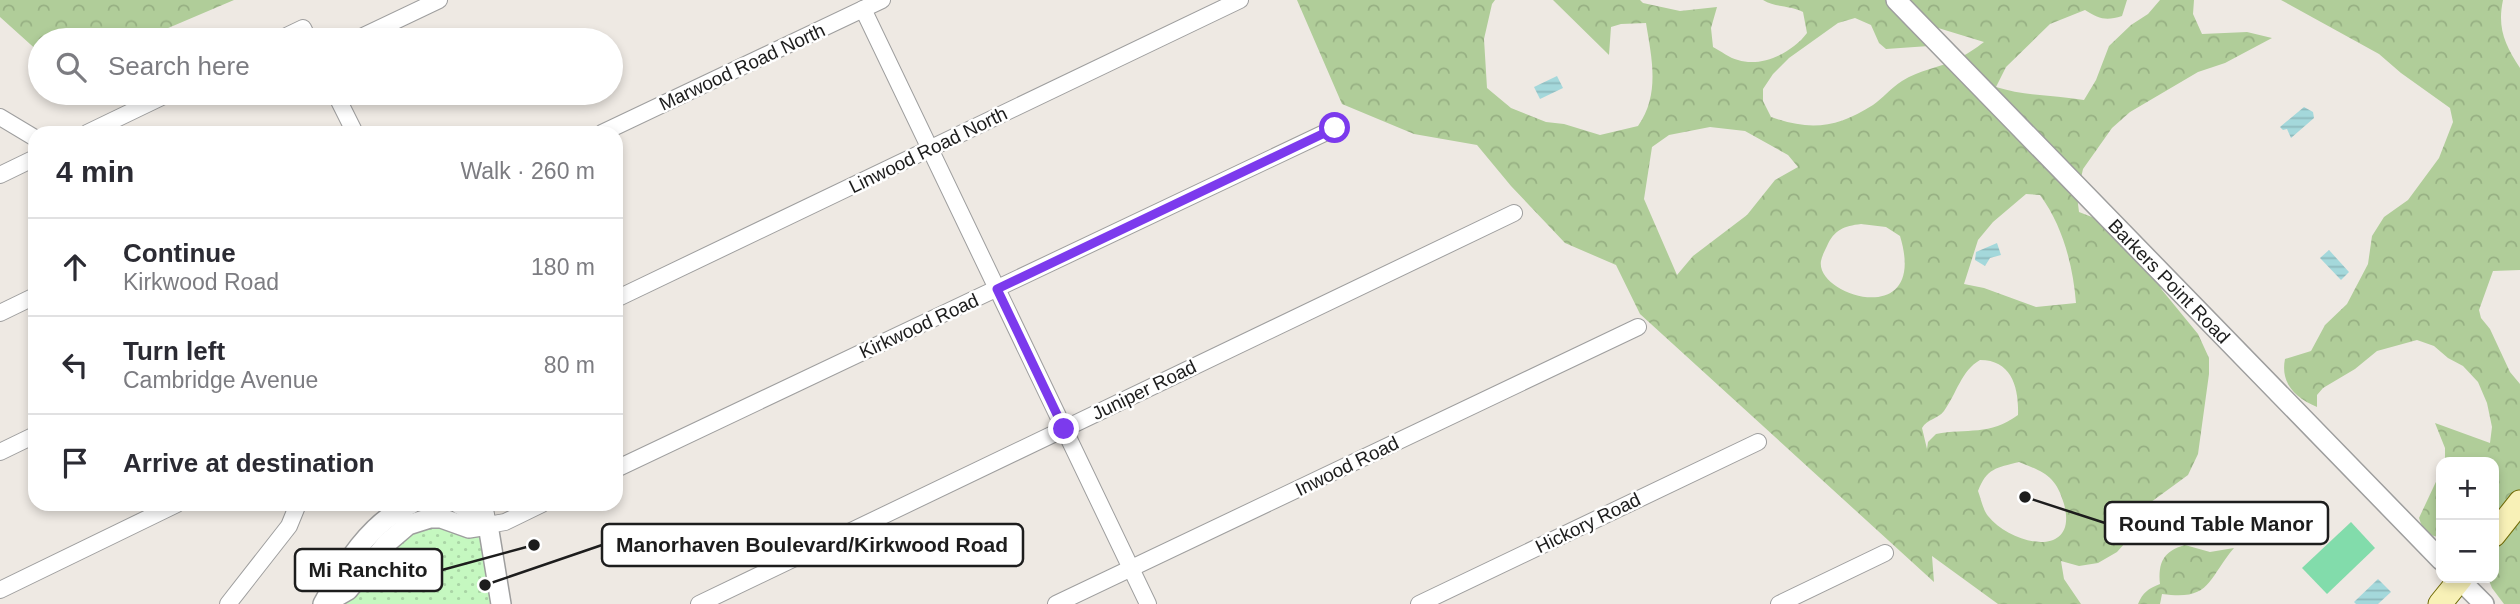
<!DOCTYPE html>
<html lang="en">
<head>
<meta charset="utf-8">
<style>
  body { margin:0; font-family:Arial,sans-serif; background:#f7f7f7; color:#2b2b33 }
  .controls { position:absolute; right:21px; bottom:21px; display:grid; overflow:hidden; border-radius:14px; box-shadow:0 4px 10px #0003 }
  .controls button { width:63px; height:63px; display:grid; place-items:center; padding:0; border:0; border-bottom:2px solid #e1e1e2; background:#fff; color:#2b2b33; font:35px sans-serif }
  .stop { position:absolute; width:21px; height:21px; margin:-16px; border:5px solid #7c3aed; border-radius:50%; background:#fff }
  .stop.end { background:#7c3aed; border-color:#fff; box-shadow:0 2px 7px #0008 }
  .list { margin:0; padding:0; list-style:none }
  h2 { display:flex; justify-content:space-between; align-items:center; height:91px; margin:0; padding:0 28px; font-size:30px }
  h2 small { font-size:23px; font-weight:400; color:#7c7c81 }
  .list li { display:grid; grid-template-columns:46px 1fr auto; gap:21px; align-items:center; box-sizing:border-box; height:98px; padding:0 28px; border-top:2px solid #e1e1e2 }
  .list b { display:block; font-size:26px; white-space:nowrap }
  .list p { margin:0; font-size:23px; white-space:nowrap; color:#7c7c81 }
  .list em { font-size:23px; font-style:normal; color:#7c7c81 }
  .icon { flex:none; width:38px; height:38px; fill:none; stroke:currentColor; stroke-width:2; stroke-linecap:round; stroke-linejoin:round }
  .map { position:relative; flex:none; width:2520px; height:604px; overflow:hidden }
  .search { position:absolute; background:#fff; box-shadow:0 4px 10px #0003; left:28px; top:28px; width:595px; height:77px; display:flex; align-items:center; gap:18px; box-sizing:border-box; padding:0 24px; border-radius:38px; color:#7c7c81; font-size:26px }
  .panel { position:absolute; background:#fff; box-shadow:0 4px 10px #0003; left:28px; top:126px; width:595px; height:385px; border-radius:21px }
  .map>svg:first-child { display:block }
  .forest { fill:url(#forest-crowns); fill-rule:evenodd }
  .park { fill:url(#park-dots) }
  .pitch { fill:#82dcab }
  .water { fill:url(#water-rules) }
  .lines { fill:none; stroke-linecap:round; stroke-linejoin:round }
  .minor-casing { stroke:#9e9e9e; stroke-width:18 }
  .tertiary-casing { stroke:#9e9e9e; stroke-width:22 }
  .secondary-casing { stroke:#716c07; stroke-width:25 }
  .minor { stroke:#fff; stroke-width:16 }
  .tertiary { stroke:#fff; stroke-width:19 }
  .secondary { stroke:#f8f1b7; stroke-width:23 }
  .route { stroke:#7c3aed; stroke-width:9 }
  .labels { text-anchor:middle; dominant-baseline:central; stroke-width:5; stroke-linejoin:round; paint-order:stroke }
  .street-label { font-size:19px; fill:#1d1d1d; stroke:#fff }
  .leader { fill:none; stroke:#1d1d1d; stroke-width:2.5 }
  .callout-dot { fill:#1d1d1d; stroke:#fff; stroke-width:2.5 }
  .callout { fill:#fff; stroke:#1d1d1d; stroke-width:2.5 }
  .callout-label { font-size:21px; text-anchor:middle; font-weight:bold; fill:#1d1d1d }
</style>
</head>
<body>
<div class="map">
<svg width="2520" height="604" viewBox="0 0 2520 604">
  <defs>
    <pattern id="forest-crowns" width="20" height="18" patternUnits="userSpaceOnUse" patternTransform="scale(1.75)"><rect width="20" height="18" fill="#b0cd99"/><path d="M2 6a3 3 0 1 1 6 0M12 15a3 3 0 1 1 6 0" fill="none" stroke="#97b083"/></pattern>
    <pattern id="park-dots" width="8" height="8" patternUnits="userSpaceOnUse" patternTransform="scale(1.75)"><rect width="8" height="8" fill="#c5f8c0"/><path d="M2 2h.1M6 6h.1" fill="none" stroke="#a9d4a5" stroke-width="1.8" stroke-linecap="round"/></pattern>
    <pattern id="water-rules" width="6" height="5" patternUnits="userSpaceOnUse" patternTransform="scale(1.75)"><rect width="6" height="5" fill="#a4d8db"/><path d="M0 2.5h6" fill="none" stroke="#8db9bc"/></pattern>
  </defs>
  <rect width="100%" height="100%" fill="#eee9e3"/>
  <g class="forest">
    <path d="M0,0h234l-94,40h-100v13l-40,-36z"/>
    <path d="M1297,0h198l-3,4 -8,35 3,49 24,20 35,14 18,2 36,11 38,-9c22,-32 14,-66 8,-103l-25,1 -10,3 -2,28 -56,-55h87l3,3 37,8 37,-4 -6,21 2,19c8,4 16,11 25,13 24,8 55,-8 69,-27l-4,-21c-13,-7 -27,-4 -40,-12h364l-5,16c-16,5 -23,3 -37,-6l-35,14 -44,43 -10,20c28,9 59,8 88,13l12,-20 13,-34 22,-21 17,-11 12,-14h34l-1,14 9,20 45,-2 25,6 -47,25 -27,9 -68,40 -18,16 -29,41 -6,27 2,16 36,14 25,24 22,40 36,44 11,24v16l-11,80 -10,21 -41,30 -13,28 -17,19 -19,11 -19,3 -18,-5 3,18 17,25h-83l-66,-48 2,26 -294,-268 -24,-49 -51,-22 -54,-57 -34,-41 -63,-11 -72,-30zM1855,18l16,7 8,18 7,6 43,-3 -17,-26 72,22c-8,6 -18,13 -27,17 -18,9 -38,11 -55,22 -11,7 -19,17 -29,24 -36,23 -63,26 -102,12l-8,-16v-12l10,-15 16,-16 49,-35zM1710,127l35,4 43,24 10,12 -23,13 -28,35 -54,41 -16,19 -33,-76 8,-52 17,-12zM2026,194l14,1c23,31 33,71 36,108l-40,4 -52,-19 -20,-4 14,-44 15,-18zM1861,224l25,3 14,9c29,95 -85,60 -79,25 1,-5 4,-11 6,-15 7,-16 17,-20 34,-22zM1980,360c32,0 39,28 38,55 -28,21 -51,13 -82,19l-8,8 -1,7 -5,-21c5,-9 16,-9 22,-17 13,-18 17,-40 36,-51zM2019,462c25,10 37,14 45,42 15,55 -52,42 -76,12 -5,-6 -7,-17 -10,-25 9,-23 18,-23 41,-29z"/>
    <path d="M2281,0h222c-6,28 2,45 17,68v202l-27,1 -14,39 2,8 9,11 20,43 10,12v110l-26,34v-66h-49v-14l-10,-25 55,20 2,-16 -5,-24 -9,-21 -15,-16 -15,-8 -14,-12 -17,-6 -40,11 -22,18 -32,19 -6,7v12c-21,-9 -37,-23 -32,-48l26,-8 14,-26 22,-21 21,-40 4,-28 12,-19 24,-17 31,-42 14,-36 -3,-14 -49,-35 -22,-19z"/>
    <path d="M2441,471v67c-13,-3 -18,-7 -22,-20z"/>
    <path d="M2520,513v91h-16l-12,-16 -4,-10h6v-29z"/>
    <path d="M2185,545l25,7 24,-4c-27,32 -23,53 -72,46l-2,10h-22c5,-12 10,-15 22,-20 -2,-21 3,-33 25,-39z"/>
  </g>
  <path class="park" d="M408,525h80l13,79h-177z"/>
  <path class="pitch" d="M2351,522l24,26 -48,46 -25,-26z"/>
  <g class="water">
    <path d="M1557,76l6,12 -23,11 -6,-12z"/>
    <path d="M2304,107l9,5 1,6 -23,20 -4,-9 -4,1 -3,-3z"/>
    <path d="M1997,243l4,12 -11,3 -5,8 -10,-6 1,-8z"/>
    <path d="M2329,250l20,22 -8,8 -21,-22z"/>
    <path d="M2378,579l13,13 -13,12h-22l-2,-2z"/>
  </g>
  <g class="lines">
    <defs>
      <g id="minor">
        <path d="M863,9l285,595"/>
        <path d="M278,40l25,-12 6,12"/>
        <path d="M355,40l84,-40"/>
        <path d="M335,93l20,40"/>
        <path d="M0,117l35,21"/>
        <path d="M87,133l83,-40"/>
        <path d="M602,133l280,-133"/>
        <path d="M0,175l35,-17"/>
        <path d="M616,299l624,-299"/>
        <path d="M0,313l35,-17"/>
        <path d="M0,452l35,-17"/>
        <path d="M616,469l719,-341"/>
        <path d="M484,504l4,21 17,-3 37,-18"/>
        <path d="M0,590l177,-86"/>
        <path d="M228,604l61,-78 9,-22"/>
        <path d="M699,604l815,-391"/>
        <path d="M1056,604l582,-277"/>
        <path d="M1419,604l339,-162"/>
        <path d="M1779,604l106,-51"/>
      </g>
      <g id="tertiary">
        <path id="s1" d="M1896,0l545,560"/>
        <path d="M459,504l14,8 15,13"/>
        <path d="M488,525l13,79"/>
        <path d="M2458,578l26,26"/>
        <path d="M323,604c20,-38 47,-82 88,-100"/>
        <path d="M324,604l24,-14 39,-47 21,-18 22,-7h11l28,10 19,-3"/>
      </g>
      <g id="secondary">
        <path d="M2494,535l26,-33"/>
        <path d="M2440,604l21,-26"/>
      </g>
    </defs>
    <use href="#minor" class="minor-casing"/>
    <use href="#tertiary" class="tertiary-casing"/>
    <use href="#secondary" class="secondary-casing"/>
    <use href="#minor" class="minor"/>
    <use href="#tertiary" class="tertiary"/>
    <use href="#secondary" class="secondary"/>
  </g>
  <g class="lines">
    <path class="route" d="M1064,429l-67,-140 338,-161"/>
  </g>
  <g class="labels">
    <g class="street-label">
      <text transform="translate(742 67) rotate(-25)">Marwood Road North</text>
      <text transform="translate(928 150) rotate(-26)">Linwood Road North</text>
      <text stroke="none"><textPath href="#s1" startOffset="392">Barkers Point Road</textPath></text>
      <text transform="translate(919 326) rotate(-25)">Kirkwood Road</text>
      <text transform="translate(1144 390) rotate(-26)">Juniper Road</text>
      <text transform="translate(1347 466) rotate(-26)">Inwood Road</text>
      <text transform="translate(1588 523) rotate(-26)">Hickory Road</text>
    </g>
  </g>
  <path class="leader" d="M2025 497L2105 523M485 585L602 545M534 545L442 570"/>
  <g class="callout-dot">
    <circle cx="2025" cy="497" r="7"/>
    <circle cx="485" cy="585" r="7"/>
    <circle cx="534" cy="545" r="7"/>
  </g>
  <g class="callout">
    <rect x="2105" y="502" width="223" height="42" rx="7"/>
    <rect x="602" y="524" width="421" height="42" rx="7"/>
    <rect x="295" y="549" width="147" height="42" rx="7"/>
  </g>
  <g class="callout-label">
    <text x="2216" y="531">Round Table Manor</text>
    <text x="812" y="552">Manorhaven Boulevard/Kirkwood Road</text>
    <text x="368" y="577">Mi Ranchito</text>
  </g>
</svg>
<div class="controls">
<button>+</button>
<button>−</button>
</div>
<div class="stop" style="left:1335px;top:128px"></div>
<div class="stop end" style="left:1064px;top:429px"></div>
<div class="search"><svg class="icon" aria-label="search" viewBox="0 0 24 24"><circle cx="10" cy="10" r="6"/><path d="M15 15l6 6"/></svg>Search here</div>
<section class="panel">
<h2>4 min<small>Walk · 260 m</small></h2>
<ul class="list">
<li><svg class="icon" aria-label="ahead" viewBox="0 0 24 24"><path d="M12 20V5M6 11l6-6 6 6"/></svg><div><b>Continue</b><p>Kirkwood Road</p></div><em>180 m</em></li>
<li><svg class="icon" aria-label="left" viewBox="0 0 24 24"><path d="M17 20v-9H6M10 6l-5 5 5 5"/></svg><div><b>Turn left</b><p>Cambridge Avenue</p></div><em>80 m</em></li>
<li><svg class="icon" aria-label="arrive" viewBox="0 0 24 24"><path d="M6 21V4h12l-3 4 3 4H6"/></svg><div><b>Arrive at destination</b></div></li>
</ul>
</section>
</div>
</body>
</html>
